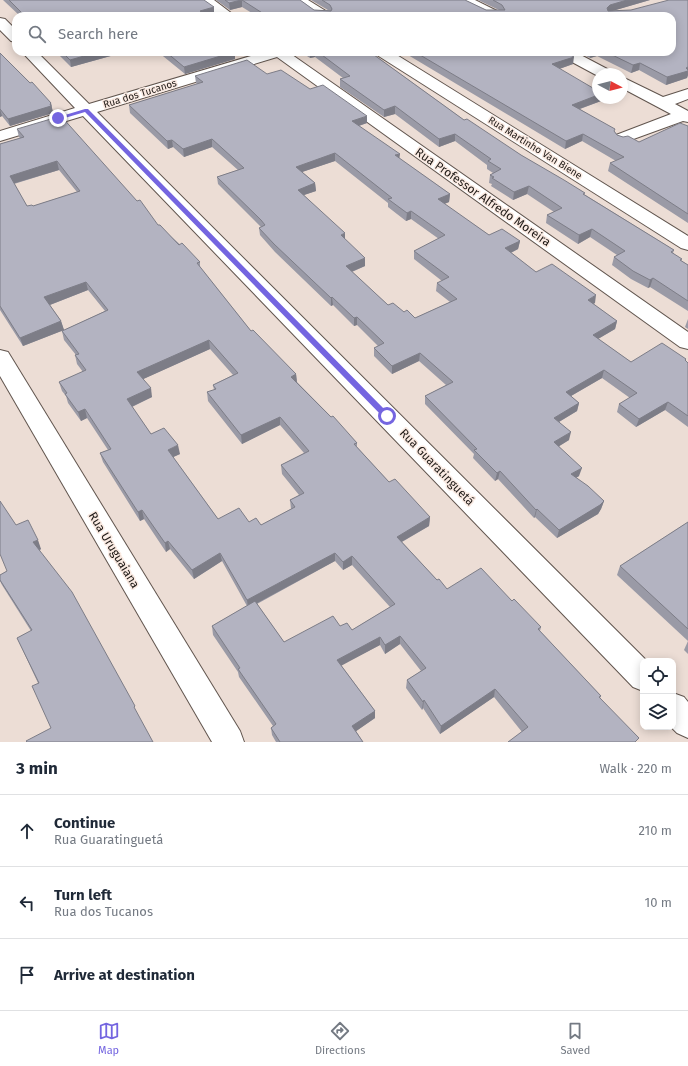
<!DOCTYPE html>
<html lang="en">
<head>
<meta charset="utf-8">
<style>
  body { margin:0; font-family:"Fira Sans",sans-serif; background:#f2f2f3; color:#1f2937 }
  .controls { position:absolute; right:12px; bottom:12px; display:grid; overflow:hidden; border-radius:8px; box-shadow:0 2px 10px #0003 }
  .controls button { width:36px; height:36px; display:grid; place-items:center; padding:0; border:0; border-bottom:1px solid #e0e1e3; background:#fff; color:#1f2937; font:20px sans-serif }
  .compass { position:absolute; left:592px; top:68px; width:36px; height:36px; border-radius:50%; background:#fff; box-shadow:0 2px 10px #0003; rotate:97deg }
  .stop { position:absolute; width:12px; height:12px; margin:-9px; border:3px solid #7465e0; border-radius:50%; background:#fff }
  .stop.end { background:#7465e0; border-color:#fff; box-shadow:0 1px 4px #0008 }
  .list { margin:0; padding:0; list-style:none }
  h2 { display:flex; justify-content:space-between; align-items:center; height:52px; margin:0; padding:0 16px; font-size:17px }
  h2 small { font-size:13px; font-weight:400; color:#747a83 }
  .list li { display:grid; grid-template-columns:26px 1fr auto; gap:12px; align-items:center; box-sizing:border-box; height:72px; padding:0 16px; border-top:1px solid #e0e1e3 }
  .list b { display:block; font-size:15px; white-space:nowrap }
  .list p { margin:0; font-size:13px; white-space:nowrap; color:#747a83 }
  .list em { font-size:13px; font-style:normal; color:#747a83 }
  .icon { flex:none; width:22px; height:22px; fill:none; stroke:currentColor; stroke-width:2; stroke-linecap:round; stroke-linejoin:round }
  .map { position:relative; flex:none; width:688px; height:742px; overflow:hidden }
  .search { position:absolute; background:#fff; box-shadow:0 2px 10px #0003; left:12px; right:12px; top:12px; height:44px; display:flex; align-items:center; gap:10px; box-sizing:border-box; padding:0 14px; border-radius:12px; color:#747a83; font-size:15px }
  .sheet { height:268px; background:#fff }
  nav { display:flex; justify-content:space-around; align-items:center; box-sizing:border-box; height:56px; border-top:1px solid #e0e1e3; background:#fff; font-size:11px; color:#747a83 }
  nav a { display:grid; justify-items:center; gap:2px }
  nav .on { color:#7465e0 }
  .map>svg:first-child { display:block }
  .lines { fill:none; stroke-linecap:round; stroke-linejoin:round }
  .minor-casing { stroke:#61554e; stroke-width:2 }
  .minor { fill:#fff; fill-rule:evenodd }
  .wall { fill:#9a9aa6; fill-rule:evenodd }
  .shaded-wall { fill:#7d7d87 }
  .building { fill:#b3b3c1; stroke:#7d7d87; fill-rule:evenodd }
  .route { fill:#7465e0 }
  .labels { text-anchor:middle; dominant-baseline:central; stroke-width:3; stroke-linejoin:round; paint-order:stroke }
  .far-street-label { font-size:10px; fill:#1e1916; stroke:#faeae2 }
  .street-label { font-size:12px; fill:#1e1916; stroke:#faeae2 }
</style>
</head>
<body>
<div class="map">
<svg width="688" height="742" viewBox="0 0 688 742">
  <rect width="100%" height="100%" fill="#ecddd5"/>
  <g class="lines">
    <defs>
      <g id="minor">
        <path d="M198,0h16l21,16h-16z"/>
        <path d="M292,0h16l21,13 2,3h-16z"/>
        <path d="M458,0h17l26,13 2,3h-17l-26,-13z"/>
        <path d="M0,18l5,1 11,11v12l-5,-1 -11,-11z"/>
        <path d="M22,52h15l52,52 175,-52h24l400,280v17l-8,-2 -403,-290 -180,55 550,549h-4v30l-10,-4 -550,-571 -83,25v-10l75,-23z"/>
        <path d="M375,52h17l296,184v14l-7,-2 -304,-193z"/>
        <path d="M557,52h18l36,19 2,3h-15v2l-39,-21z"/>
        <path d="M622,77l41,20 25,-8v10l-13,5 13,7v11l-5,-1 -55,20 -6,2 -6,-2 -2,-3 2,-3 55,-21 -49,-26z"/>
        <path d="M0,350l8,2 232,379 4,11h-32l-212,-366z"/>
        <path d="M673,693l11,4 4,5v36l-11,-5 -6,-6h2z"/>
      </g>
    </defs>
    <use href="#minor" class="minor-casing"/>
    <use href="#minor" class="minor"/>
  </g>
  <g class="wall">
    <path d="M3,0h201l10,14 -6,2h-188z"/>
    <path d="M216,0h84l14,10h14l-17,-10h154l21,10h13l-21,-10h172l-38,11 19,-1 57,-10v75l-1,3 -21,7 -27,-15 -8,3 -34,-17 -7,2 -12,-6h94v-36h-415l-15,-9 -12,3z"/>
    <path d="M56,52h69l-54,15z"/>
    <path d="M158,52h78h-1v7l-50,15z"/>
    <path d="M301,52h69l94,68 57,35 153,95 -1,3 9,8 6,4v46l-38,-24 -2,1 -17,-9 -19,-14 2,-8 3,-2 -27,-18 -12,7 -32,-21 1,-8 7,-3 -27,-18 -14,6 -22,-14 1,-2 -3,-1 1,-8 3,-2 -6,-4v-4l-32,-24 -16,6 -44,-33 -11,3 -44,-30v-8l3,-1 -28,-21 -5,1z"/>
    <path d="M403,52h162l8,12 -14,5 39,29h4l-1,3 -21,8 34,22 3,4 22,7 49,-16v97l-80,-52 2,-8 6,-2 -34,-20 -17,8z"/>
    <path d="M0,53l51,50 2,10 -43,13 -8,-10 -2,1z"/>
    <path d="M267,74l43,15 57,34 -8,3 41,33 50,35 -1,8 -5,2 45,31 31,6 -2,8 -7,4 25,19 59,31 -2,1 24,17 -2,8 -17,10 33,23 55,-3v2l2,2v64l-23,-17 -29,17 -19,-15 2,-8 11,-6 -28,-20 -31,18 8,7 -2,8 -18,11 10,18 -10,6 20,30 -3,2 28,23 -3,8 -3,5 -41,24 -22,-21 -1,1 -36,-39 -3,2 -22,-23 1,-4 -49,-50v-8l21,-11 -27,-24 -27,13 -18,-18v-8l4,-2 -21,-21 -3,1 -21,-21 -2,1 -56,-54 -15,-17 -1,-7 2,-1 -43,-43 -1,-7 21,-7 -26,-23 -28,10 -11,-10 -5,2 -38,-36 -1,-8 68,-21 -1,-1 -1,-7zM335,161l53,42v4l18,14 5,-2 28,20 -25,12v8l28,22 -5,2 -1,8 14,11 -35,16 -11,-6 -16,-7 -36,-33 13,-6 -20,-27 -41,-44 12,-4 -1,-8 -13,-11z"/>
    <path d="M17,129l141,96 42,37v5l51,64 45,43 1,8 60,61v4l32,35 41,35 -1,9 -27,16 35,38 10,9 65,12 29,26 -1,4 61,65 -1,2 -78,34 -28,-35 -54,37 -17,-26 -1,2 -16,-22 1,-8 14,-9 -21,-27 -15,10 -5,-9 -39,20 34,46v7l-19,13 7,11h-87l-4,-7 -1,-7 2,-2 -34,-49 -1,-5 -25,-37 -1,-9 35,-20 -25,-45 -28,18 -24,-30 -4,3 -22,-33 -4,2 -37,-59 -3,-9 8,-3 -21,-32 -6,3 -13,-18 -2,-7 -4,-5 -3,-9 24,-10 -6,-8 -2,-9h1l-12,-15 -2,-9 43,-20 -17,-21 -38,15 11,16 3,9 -41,16 -23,-36v-166l20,-6 -1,-1zM59,170l18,22 -44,14h-6l-13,-22zM210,349l23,26 -20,10 1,5 -7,2 1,9 34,43 38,-19 24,28 -23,12 1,9 17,21 -9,5 1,9 -30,16 -12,-3 -31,-3 -45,-62 7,-3 -29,-20 -19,-27 20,-10 -9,-18zM335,561l8,9 9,-5 38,42 -38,23 -12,-4 -56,16 -27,-38z"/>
    <path d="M688,319v10l-3,-2z"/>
    <path d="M688,522v119l-71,-66 3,-9z"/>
    <path d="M16,525l25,24 -1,1 11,178 -13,-45 -21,-45 14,-7 -29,-46 -2,-4v-6l7,-4z"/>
    <path d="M688,641v13l-4,-4z"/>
  </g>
  <g class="shaded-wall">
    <path d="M242,0v7l-12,3 -1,-7z"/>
    <path d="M627,0h23l-41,12 -2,-4 3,-3z"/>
    <path d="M214,7v7l-6,2h-7l-1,-5z"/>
    <path d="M98,52h27l-54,15 -1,-7z"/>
    <path d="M228,52h8h-1v7l-50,15 -1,-7z"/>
    <path d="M310,52h5v5l-5,1z"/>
    <path d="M591,52h7l-1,4 -7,2z"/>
    <path d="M574,57l-1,7 -22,8 1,-8z"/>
    <path d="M640,63l-1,7 -8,3 2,-8z"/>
    <path d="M688,67v8l-1,3 -21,7 1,-8z"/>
    <path d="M598,95v3h4l-1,3 -30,11 1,-7z"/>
    <path d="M51,103l2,10 -43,13 -2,-7z"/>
    <path d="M395,106v8l-11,3v-7z"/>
    <path d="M0,109l2,7 -2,1z"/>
    <path d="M367,116v7l-15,5v-7z"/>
    <path d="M455,134v7l-16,6v-8z"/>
    <path d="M583,134l-1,7 -17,8 1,-8z"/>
    <path d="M212,139v8l-28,10 -1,-8z"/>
    <path d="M172,140l1,7 -5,2 -1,-8z"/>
    <path d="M335,153v8l-39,13v-7z"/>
    <path d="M400,154l-1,7 -4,-6z"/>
    <path d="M57,161l2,9 -47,14 -2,-8z"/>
    <path d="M315,183l1,8 -18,6v-7z"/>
    <path d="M529,186l-2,8 -14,6 1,-8z"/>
    <path d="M450,194l-1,8 -12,5 1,-8z"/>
    <path d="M411,211v8l-5,2 1,-8z"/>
    <path d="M592,229l-2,8 -12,7 1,-9z"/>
    <path d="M345,233v8l-4,-6z"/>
    <path d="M520,241l-2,8 -14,7 1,-8z"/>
    <path d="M365,258v8l-19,8v-8z"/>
    <path d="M653,278l-3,9 -2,1 2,-8z"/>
    <path d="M86,282l2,8 -41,16 -3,-9z"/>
    <path d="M596,295l-1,8 -9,5 2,-8z"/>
    <path d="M332,297l1,8 -2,1v-8z"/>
    <path d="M357,317v8l-3,1v-8z"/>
    <path d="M61,321l3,9 -41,16 -3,-8z"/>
    <path d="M617,321l-2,8 -24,14 2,-8z"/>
    <path d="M209,340l1,9 -71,32 -2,-9z"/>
    <path d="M420,353l-1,8 -27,13v-8z"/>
    <path d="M604,370l-2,8 -38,22 2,-8z"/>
    <path d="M296,374l1,9 -6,-6z"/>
    <path d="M151,388l1,9 -23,11 -2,-9z"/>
    <path d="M668,402l-3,8 -29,17 3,-8z"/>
    <path d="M579,403l-2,8 -25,15 2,-8z"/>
    <path d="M85,409l2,9 -6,3 -3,-9z"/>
    <path d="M280,417v8l-38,19 -1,-9z"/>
    <path d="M571,432l-2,8 -16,10 1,-8z"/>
    <path d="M178,445l2,9 -11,5 -1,-9z"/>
    <path d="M582,468l-3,8 -10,6 2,-8z"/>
    <path d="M500,471l-2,8 -3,2 2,-8z"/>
    <path d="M604,501l-3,8 -3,5 -41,24 2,-8z"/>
    <path d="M537,509l-2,8 -1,1 2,-8z"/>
    <path d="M142,510l2,9 -4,2 -2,-9z"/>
    <path d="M430,517l-1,9 -33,19 1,-8z"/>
    <path d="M38,540l3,9 -4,2 -4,-9z"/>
    <path d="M168,541l2,8 -4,3 -1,-9z"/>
    <path d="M220,553l2,8 -28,18 -2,-9z"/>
    <path d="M335,553v8l-87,47 -1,-8z"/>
    <path d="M352,556v9l-9,5v-8z"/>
    <path d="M400,636v8l-15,10v-9z"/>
    <path d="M380,637v8l-43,23v-8z"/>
    <path d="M495,689l-1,8 -54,37 1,-8z"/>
    <path d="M424,700l-1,8 -1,2 1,-8z"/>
    <path d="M375,711v7l-23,16v-8z"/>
  </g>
  <g class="building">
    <path d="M9,0h195l10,7 -14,4 7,5h-182z"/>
    <path d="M225,0h16l-12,3z"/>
    <path d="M242,0h58l14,10 17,1 1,-2 -2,-4 -8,-5h143l21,10h19l-3,-5 -9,-5h134l-17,5 -3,3 1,3 23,-1 38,-10h19v67l-2,1 2,2v1l-21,6 -27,-14 -7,2 -27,-13h66v-36h-405z"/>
    <path d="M62,52h36l-28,8z"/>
    <path d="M166,52h68l-50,15z"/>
    <path d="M318,52h52l94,68 3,-1 54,36 43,25 21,13 -2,1 91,56 -3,2 11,7 -2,1 8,5v36l-35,-23 -3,2 -17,-9 -19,-14 11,-6 -33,-22 -13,6 -32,-20 15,-7 -33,-22 -15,6 -22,-14 2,-1 -4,-2 11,-6 -13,-8 3,-2 -36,-25 -16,5 -44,-33 -11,4 -44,-31 10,-3z"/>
    <path d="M415,52h150l9,5 -22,7 46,27v4l-26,10 43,24 -1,2 3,4 6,2 5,-1 11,6 41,-19 8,3v88l-78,-51 14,-6 -41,-23 -17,7z"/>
    <path d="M0,53l30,30 2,-1 19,21 -1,1 1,2 -43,13 -8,-10z"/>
    <path d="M247,60l20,14 14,-4 29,19 13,-4 44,31 -15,5 48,33 -5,1 55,39 -12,5 51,36 13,-6 18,12 -15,7 31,24 16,-8 44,31 -8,5 29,21 -24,14 38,27 31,-19 24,16 -1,1 3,3v53l-20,-14 -29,17 -20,-15 18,-11 -33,-23 -38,22 13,11 -25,15 17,14 -17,10 28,26 -11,6 17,12 16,15 -4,4 -41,25 -22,-21 -1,1 -36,-39 -3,2 -23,-23 3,-1 -52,-53 28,-14 -33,-29 -28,13 -18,-18 10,-5 -27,-26 -3,1 -22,-21 -1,1 -57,-54 -15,-16 6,-3 -4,-5 -44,-43 27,-9 -32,-29 -29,10 -11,-9 -5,1 -38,-36 74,-23 -8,-6zM335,153l57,45 -4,1 19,14 4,-2 34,24 -31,16 35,26 -12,6 20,16 -42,19 -8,-8 -3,2 -11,-9 -5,2 -42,-39 19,-8 -24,-23 4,-2 -47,-43 17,-7 -19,-16z"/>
    <path d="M61,116l76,85 3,-1 18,25h2l19,20 3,-2 18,19 -3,1 54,68 2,-1 43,44 -5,3 40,40 2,-1 24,27 -3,1 35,38 6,-3 35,38 -33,20 40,43 2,-1 8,10 34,-21 31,33 2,-2 27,28 -3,2 63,67 -2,1 40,41 -4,4h-127l20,-15 -33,-38 -54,37 -17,-26 -1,2 -16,-22 19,-12 -26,-32 -15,9 -5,-8 -43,23 38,51 -23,15 11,16h-83l-9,-14 5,-4 -38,-55 2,-1 -28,-42 43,-25 29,41 49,-26 7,10 7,-3 5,7 43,-26 -43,-48 -9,6 -8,-9 -88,47 -27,-47 -28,17 -24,-29 -3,2 -23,-33 -4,2 -38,-59 11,-4 -26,-40 -7,3 -13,-18 2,-1 -8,-11 27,-12 -11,-15 4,-1 -17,-23 46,-21 -22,-28 -42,15 17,24 -41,17 -20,-32v-162l24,-7 -7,-8zM57,161l23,30 -47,15 -1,-1 -5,1 -17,-30zM209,340l29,33 -25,12 3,4 -9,3 34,43 39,-18 29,34 -28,14 23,28 -14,7 5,7 -34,18 -5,-7 -7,4 -10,-14 -21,11 -50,-69 10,-5 -14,-17 -13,6 -24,-35 24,-11 -14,-16z"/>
    <path d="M0,501l16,24 12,-5 10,20 -5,2 39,50 63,114 -1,1 19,35h-126l-1,-1 25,-13 -19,-42 7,-3 -22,-45 15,-8 -32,-50v-5l7,-4 -7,-17z"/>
    <path d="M688,522v107l-68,-63z"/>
  </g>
  <path class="route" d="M85,109h3l301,305v4h-5l-299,-306 -27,8 -3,-2z"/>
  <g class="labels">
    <g class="far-street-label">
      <text transform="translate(140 94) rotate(-17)">Rua dos Tucanos</text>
      <text transform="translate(535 148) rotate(32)">Rua Martinho Van Biene</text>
    </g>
    <g class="street-label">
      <text transform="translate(483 197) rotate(35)">Rua Professor Alfredo Moreira</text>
      <text transform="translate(437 467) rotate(46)">Rua Guaratinguetá</text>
      <text transform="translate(114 550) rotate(59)">Rua Uruguaiana</text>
    </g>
  </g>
</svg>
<div class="controls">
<button><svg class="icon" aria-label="locate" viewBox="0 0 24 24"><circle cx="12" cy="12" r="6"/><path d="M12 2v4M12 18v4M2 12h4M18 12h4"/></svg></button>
<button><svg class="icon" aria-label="layers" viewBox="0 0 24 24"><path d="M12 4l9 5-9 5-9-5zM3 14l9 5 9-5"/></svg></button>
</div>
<svg class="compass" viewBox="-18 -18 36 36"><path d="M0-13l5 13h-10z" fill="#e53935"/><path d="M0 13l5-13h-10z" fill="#747a83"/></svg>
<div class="stop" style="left:387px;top:416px"></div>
<div class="stop end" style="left:58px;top:118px"></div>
<div class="search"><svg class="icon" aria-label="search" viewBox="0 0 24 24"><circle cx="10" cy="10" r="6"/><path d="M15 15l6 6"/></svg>Search here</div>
</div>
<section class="sheet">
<h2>3 min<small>Walk · 220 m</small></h2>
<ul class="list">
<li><svg class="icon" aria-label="ahead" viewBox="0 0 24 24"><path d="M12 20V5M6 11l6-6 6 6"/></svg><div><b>Continue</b><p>Rua Guaratinguetá</p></div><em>210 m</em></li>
<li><svg class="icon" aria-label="left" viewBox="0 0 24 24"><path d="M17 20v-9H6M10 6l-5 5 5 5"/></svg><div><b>Turn left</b><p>Rua dos Tucanos</p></div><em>10 m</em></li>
<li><svg class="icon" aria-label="arrive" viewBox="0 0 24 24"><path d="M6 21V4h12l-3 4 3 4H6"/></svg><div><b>Arrive at destination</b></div></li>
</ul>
</section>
<nav>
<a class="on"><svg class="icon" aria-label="map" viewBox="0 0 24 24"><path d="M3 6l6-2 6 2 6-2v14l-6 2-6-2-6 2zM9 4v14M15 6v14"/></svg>Map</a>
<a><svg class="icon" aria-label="directions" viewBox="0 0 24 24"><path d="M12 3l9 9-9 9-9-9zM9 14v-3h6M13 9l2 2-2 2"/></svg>Directions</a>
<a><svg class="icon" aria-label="saved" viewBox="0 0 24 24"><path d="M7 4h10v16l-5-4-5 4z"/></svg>Saved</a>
</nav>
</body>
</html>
